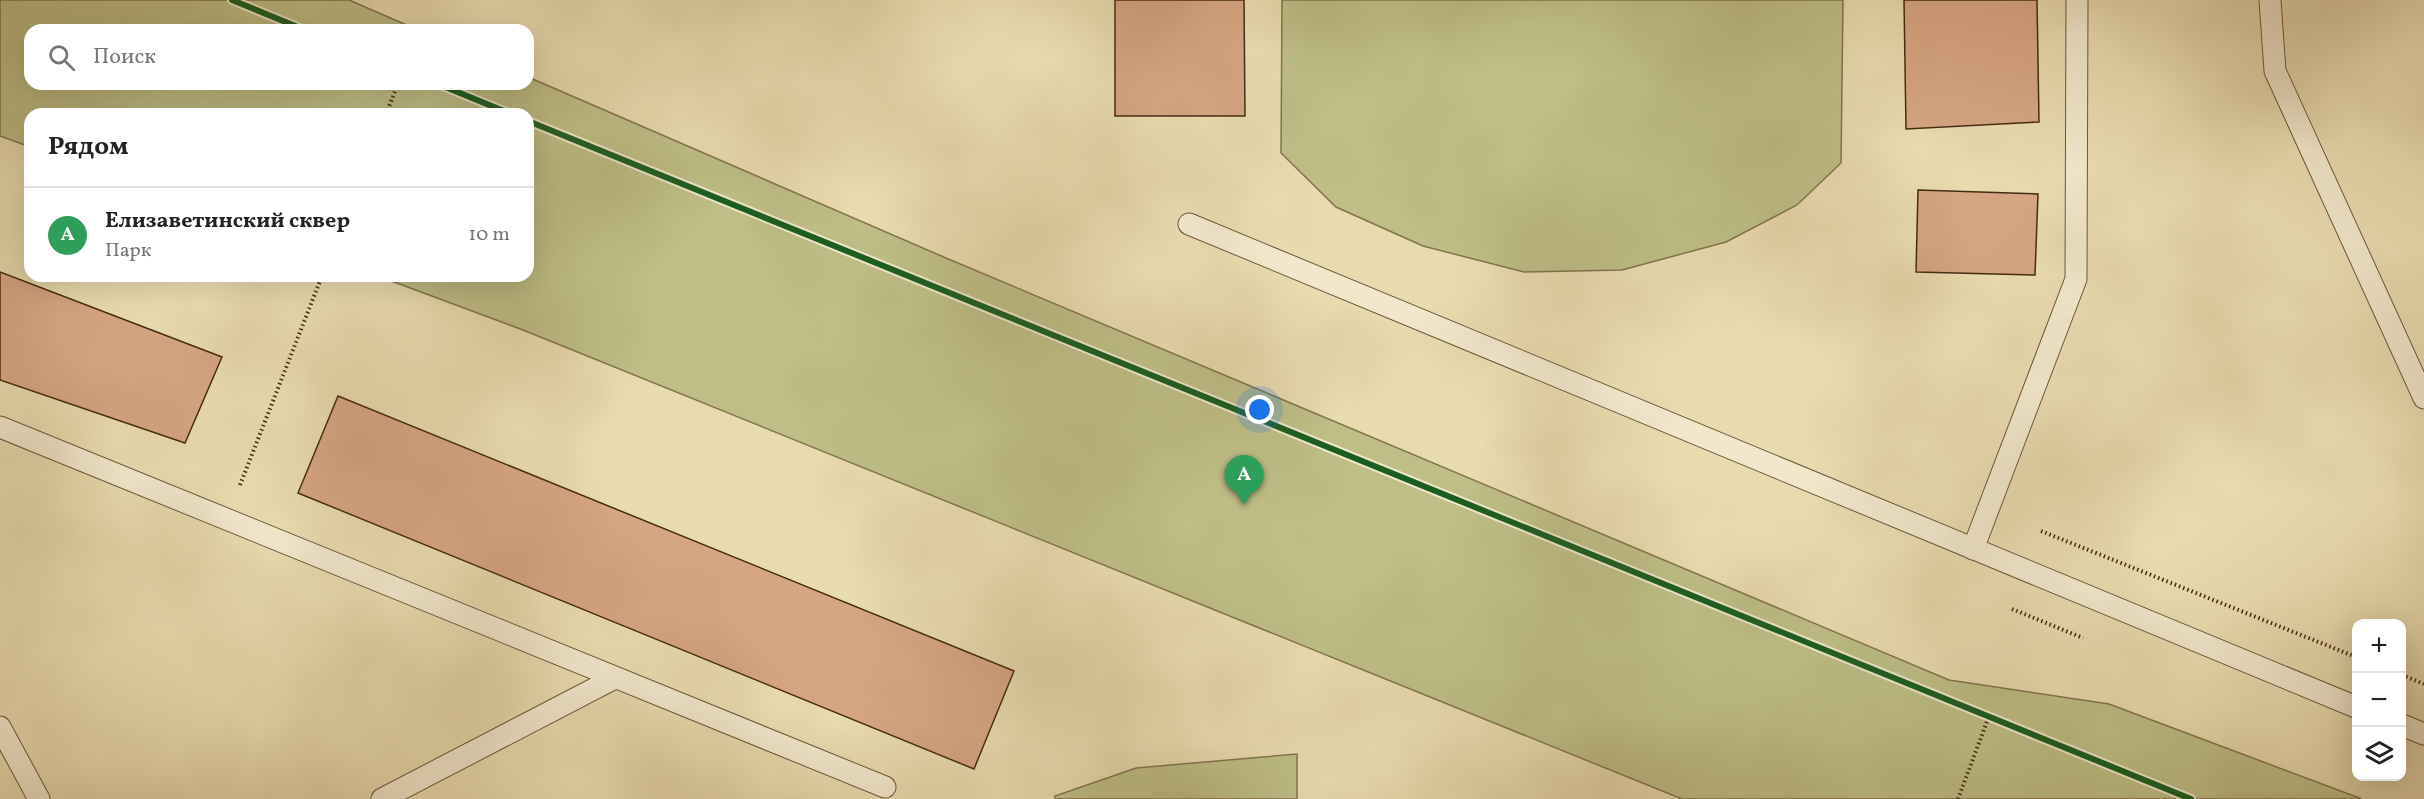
<!DOCTYPE html>
<html lang="ru">
<head>
<meta charset="utf-8">
<style>
  body { margin:0; font-family:Vollkorn,serif; background:#f2f2f2; color:#222 }
  .controls { position:absolute; right:18px; bottom:18px; display:grid; overflow:hidden; border-radius:12px; box-shadow:0 6px 24px #0002 }
  .controls button { width:54px; height:54px; display:grid; place-items:center; padding:0; border:0; border-bottom:2px solid #e0e0e0; background:#fff; color:#222; font:30px sans-serif }
  .you { position:absolute; left:1260px; top:410px; width:21px; height:21px; margin:-15px; border:4px solid #fff; border-radius:50%; background:#1a73e8; box-shadow:0 0 0 9px #1a73e833 }
  .badge { display:grid; place-items:center; width:39px; height:39px; border-radius:50%; background:#7c3aed; color:#fff; font-size:20px; font-weight:700 }
  .pin { position:absolute; translate:-50% -50px; filter:drop-shadow(0 2px 3px #0008) }
  .pin::after { content:''; position:absolute; top:32px; width:21px; height:18px; background:inherit; clip-path:polygon(0 0,100% 0,50% 100%) }
  .list { margin:0; padding:0; list-style:none }
  h2 { display:flex; justify-content:space-between; align-items:center; height:78px; margin:0; padding:0 24px; font-size:26px }
  h2 small { font-size:20px; font-weight:400; color:#767676 }
  .list li { display:grid; grid-template-columns:39px 1fr auto; gap:18px; align-items:center; box-sizing:border-box; height:96px; padding:0 24px; border-top:2px solid #e0e0e0 }
  .list b { display:block; font-size:22px; white-space:nowrap }
  .list p { margin:0; font-size:20px; white-space:nowrap; color:#767676 }
  .list em { font-size:20px; font-style:normal; color:#767676 }
  .icon { flex:none; width:33px; height:33px; fill:none; stroke:currentColor; stroke-width:2; stroke-linecap:round; stroke-linejoin:round }
  .map { position:relative; flex:none; width:2424px; height:799px; overflow:hidden }
  .search { position:absolute; background:#fff; box-shadow:0 6px 24px #0002; left:24px; top:24px; width:510px; height:66px; display:flex; align-items:center; gap:15px; box-sizing:border-box; padding:0 21px; border-radius:18px; color:#767676; font-size:22px }
  .panel { position:absolute; background:#fff; box-shadow:0 6px 24px #0002; left:24px; top:108px; width:510px; height:174px; border-radius:18px }
  .map>svg:first-child { display:block }
  .green { fill:#bebe86; stroke:#82744c; stroke-width:1.5 }
  .building { fill:#d6a582; stroke:#452b12; stroke-width:1.5 }
  .lines { fill:none; stroke-linecap:round; stroke-linejoin:round }
  .lane-casing { stroke:#6e573a; stroke-width:23 }
  .path { stroke:#452b12; stroke-width:4; stroke-dasharray:1.5 3; stroke-linecap:butt }
  .lane { stroke:#f1e8cc; stroke-width:21 }
  .cycleway-casing { stroke:#f1e8cc; stroke-width:10 }
  .cycleway { stroke:#1b5e20; stroke-width:6 }
</style>
</head>
<body>
<div class="map">
<svg width="2424" height="799" viewBox="0 0 2424 799">
  <rect width="100%" height="100%" fill="#e9dbb0"/>
  <filter id="stains"><feTurbulence type="fractalNoise" baseFrequency=".00333" numOctaves="4"/><feColorMatrix values="0 0 0 0 .2 0 0 0 0 .09 0 0 0 0 .02 0 0 0 .5 -.17"/></filter>
  <radialGradient id="worn" r=".72"><stop offset=".6" stop-color="#630" stop-opacity="0"/><stop offset="1" stop-color="#630" stop-opacity=".3"/></radialGradient>
  <g class="green">
    <path d="M0,0h349l69,30h-388v54h498v-7l418,181 1003,422 160,24 253,95h-680l-1159,-469 -145,-54h150v-162h-498v33l-30,-11z"/>
    <path d="M1282,0h561l-2,163 -44,42 -71,37 -104,28 -98,2 -101,-26 -87,-39 -55,-54z"/>
    <path d="M1297,754v45h-242v-3l81,-28z"/>
  </g>
  <g class="building">
    <path d="M1115,0h129l1,116h-130z"/>
    <path d="M1904,0h133l2,122 -133,7z"/>
    <path d="M1918,190l120,4 -3,81 -119,-3z"/>
    <path d="M0,272l222,85 -37,86 -185,-63z"/>
    <path d="M338,396l676,275 -40,98 -676,-276z"/>
  </g>
  <g class="lines">
    <defs>
      <g id="lane">
        <path d="M2270,0l5,71 149,327"/>
        <path d="M1189,224l1167,483"/>
        <path d="M0,427l885,360"/>
        <path d="M1973,549l103,-270 1,-279"/>
        <path d="M2402,725l22,9"/>
        <path d="M0,727l39,72"/>
        <path d="M382,799l233,-121"/>
      </g>
    </defs>
    <use href="#lane" class="lane-casing"/>
    <g class="path">
      <path d="M232,0l73,30"/>
      <path d="M438,84l73,30"/>
      <path d="M386,114l12,-30"/>
      <path d="M528,121l1663,678"/>
      <path d="M240,485l82,-209"/>
      <path d="M2041,531l315,126"/>
      <path d="M2012,609l71,29"/>
      <path d="M2402,675l22,9"/>
      <path d="M1958,799l31,-83"/>
    </g>
    <use href="#lane" class="lane"/>
    <defs>
      <g id="cycleway">
        <path d="M232,0l73,30"/>
        <path d="M438,84l73,30"/>
        <path d="M528,121l1663,678"/>
      </g>
    </defs>
    <use href="#cycleway" class="cycleway-casing"/>
    <use href="#cycleway" class="cycleway"/>
  </g>
  <rect width="100%" height="100%" filter="url(#stains)"/>
  <rect width="100%" height="100%" fill="url(#worn)"/>
</svg>
<div class="controls">
<button>+</button>
<button>−</button>
<button><svg class="icon" aria-label="layers" viewBox="0 0 24 24"><path d="M12 4l9 5-9 5-9-5zM3 14l9 5 9-5"/></svg></button>
</div>
<div class="you"></div>
<div class="pin badge" style="left:1244px;top:505px;background:#2e9e5b">A</div>
<div class="search"><svg class="icon" aria-label="search" viewBox="0 0 24 24"><circle cx="10" cy="10" r="6"/><path d="M15 15l6 6"/></svg>Поиск</div>
<section class="panel">
<h2>Рядом<small></small></h2>
<ul class="list">
<li><span class="badge" style="background:#2e9e5b">A</span><div><b>Елизаветинский сквер</b><p>Парк</p></div><em>10 m</em></li>
</ul>
</section>
</div>
</body>
</html>
